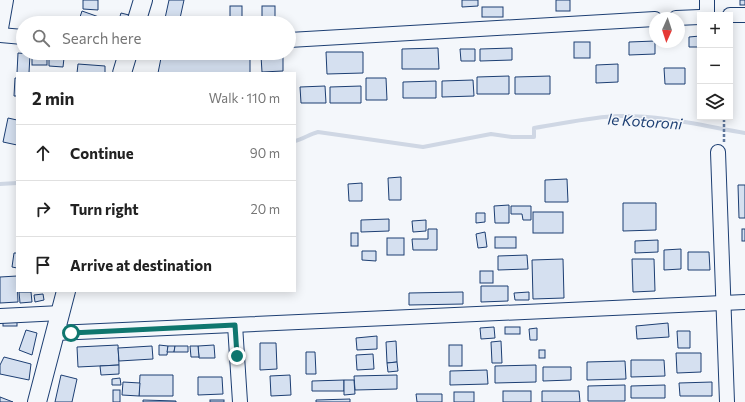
<!DOCTYPE html>
<html lang="en">
<head>
<meta charset="utf-8">
<style>
  body { margin:0; font-family:Commissioner,sans-serif; background:#f6f6f6; color:#222 }
  .controls { position:absolute; right:12px; top:12px; display:grid; overflow:hidden; border-radius:0px; box-shadow:0 2px 10px #0003 }
  .controls button { width:36px; height:36px; display:grid; place-items:center; padding:0; border:0; border-bottom:1px solid #e0e0e0; background:#fff; color:#222; font:20px sans-serif }
  .compass { position:absolute; left:649px; top:12px; width:36px; height:36px; border-radius:50%; background:#fff; box-shadow:0 2px 10px #0003; rotate:183deg }
  .stop { position:absolute; width:12px; height:12px; margin:-9px; border:3px solid #0f766e; border-radius:50%; background:#fff }
  .stop.end { background:#0f766e; border-color:#fff; box-shadow:0 1px 4px #0008 }
  .list { margin:0; padding:0; list-style:none }
  h2 { display:flex; justify-content:space-between; align-items:center; height:52px; margin:0; padding:0 16px; font-size:17px }
  h2 small { font-size:13px; font-weight:400; color:#767676 }
  .list li { display:grid; grid-template-columns:26px 1fr auto; gap:12px; align-items:center; box-sizing:border-box; height:56px; padding:0 16px; border-top:1px solid #e0e0e0 }
  .list b { display:block; font-size:15px; white-space:nowrap }
  .list em { font-size:13px; font-style:normal; color:#767676 }
  .icon { flex:none; width:22px; height:22px; fill:none; stroke:currentColor; stroke-width:2; stroke-linecap:round; stroke-linejoin:round }
  .map { position:relative; flex:none; width:745px; height:402px; overflow:hidden }
  .search { position:absolute; background:#fff; box-shadow:0 2px 10px #0003; left:16px; top:16px; width:280px; height:44px; display:flex; align-items:center; gap:10px; box-sizing:border-box; padding:0 14px; border-radius:22px; color:#767676; font-size:15px }
  .panel { position:absolute; background:#fff; box-shadow:0 2px 10px #0003; left:16px; top:72px; width:280px; height:220px; border-radius:0px }
  .map>svg:first-child { display:block }
  .lines { fill:none; stroke-linecap:round; stroke-linejoin:round }
  .stream { stroke:#cfd7e4; stroke-width:4 }
  .building { fill:#d5e0f0; stroke:#1d3f73 }
  .minor-casing { stroke:#1d3f73; stroke-width:16 }
  .major-casing { stroke:#1d3f73; stroke-width:20 }
  .path { stroke:#5e769c; stroke-width:2.5; stroke-dasharray:3 2; stroke-linecap:butt }
  .minor { stroke:#f4f7fb; stroke-width:14 }
  .major { stroke:#f4f7fb; stroke-width:18 }
  .route { stroke:#0f766e; stroke-width:5 }
  .labels { text-anchor:middle; dominant-baseline:central; stroke-width:3; stroke-linejoin:round; paint-order:stroke }
  .water-label { font-size:15px; font-style:italic; fill:#1d3f73; stroke:#f4f7fb }
</style>
</head>
<body>
<div class="map">
<svg width="745" height="402" viewBox="0 0 745 402">
  <rect width="100%" height="100%" fill="#f4f7fb"/>
  <g class="lines">
    <g class="stream">
      <path d="M295,141c8,-2 15,-7 23,-9l105,15 68,-13 21,3h22v-9c28,-4 56,-11 84,-12 43,-1 86,10 127,17"/>
      <path d="M0,184l17,-1"/>
    </g>
  </g>
  <g class="building">
    <path d="M83,0h15v10l-15,-1z"/>
    <path d="M169,0h15l-5,23h-15z"/>
    <path d="M462,0h16v6l-16,1z"/>
    <rect x="556" y="0" width="14" height="11"/>
    <rect x="740" y="0" width="5" height="5"/>
    <rect x="230" y="6" width="12" height="17"/>
    <rect x="262" y="6" width="13" height="17"/>
    <rect x="482" y="7" width="21" height="10"/>
    <path d="M82,11l17,6 -2,6h-19z"/>
    <path d="M121,13l12,3 -2,7h-13z"/>
    <path d="M187,18h16l1,5h-17z"/>
    <path d="M700,36v11h-11v-10z"/>
    <path d="M655,41v13l-26,1v-13z"/>
    <rect x="574" y="42" width="16" height="16"/>
    <path d="M438,48l1,21h-37v-20z"/>
    <path d="M512,48v12l-32,1v-12z"/>
    <path d="M460,49h15v12h-14z"/>
    <path d="M326,52h37v21l-36,1z"/>
    <path d="M18,53l12,1 -1,19h-12z"/>
    <rect x="32" y="55" width="15" height="10"/>
    <path d="M261,56h22v15l-21,1z"/>
    <path d="M49,57l15,1 -1,9 -14,-1z"/>
    <path d="M250,57v16h-92l3,-15z"/>
    <path d="M78,64l27,2v7h-28z"/>
    <path d="M618,64v18l-22,1v-18z"/>
    <path d="M664,68h21v16h-20z"/>
    <path d="M509,76v18h-32v-17z"/>
    <path d="M550,76v18h-35v-17z"/>
    <path d="M15,78h2v18h-3z"/>
    <path d="M366,78h20l1,22h-21z"/>
    <path d="M473,80l1,16 -32,1v-16z"/>
    <path d="M436,81v17h-33v-16z"/>
    <path d="M325,86l1,17h-25l-1,-16z"/>
    <path d="M361,86v17h-31v-16z"/>
    <path d="M8,118l9,2v25l-14,-3z"/>
    <path d="M401,177v23h-12l-1,-22z"/>
    <path d="M567,179l1,23h-23v-22z"/>
    <path d="M362,183v18h-13l-1,-17z"/>
    <path d="M738,185h7v33h-6z"/>
    <path d="M623,203h33v27l-33,1z"/>
    <path d="M509,205v18h-14l-1,-17z"/>
    <path d="M511,206h20v14h-8l-1,-6h-11z"/>
    <rect x="533" y="212" width="30" height="21"/>
    <path d="M476,213h9v9l-9,1z"/>
    <path d="M389,219v12l-28,1v-12z"/>
    <path d="M426,220v11l-13,1 -1,-11z"/>
    <path d="M428,229h9v21h-24l-1,-11h16z"/>
    <rect x="742" y="229" width="3" height="12"/>
    <path d="M485,232l2,15 -9,1 -2,-14z"/>
    <rect x="351" y="233" width="7" height="13"/>
    <rect x="495" y="237" width="21" height="11"/>
    <rect x="387" y="238" width="17" height="17"/>
    <path d="M658,240v12l-23,1v-12z"/>
    <path d="M681,249v20l-17,1v-20z"/>
    <path d="M362,251h14v10l-14,-1z"/>
    <path d="M688,252h21l1,18h-22z"/>
    <path d="M14,253h3v15l-5,-1z"/>
    <path d="M527,255l1,14 -30,1v-14z"/>
    <path d="M563,259l1,39 -31,1 -1,-39z"/>
    <path d="M632,259h22l1,32 -22,1z"/>
    <rect x="480" y="271" width="13" height="12"/>
    <path d="M17,276l1,26 -18,1v-26z"/>
    <path d="M481,286h27v15l-27,1z"/>
    <path d="M19,292h12l1,10 -12,1z"/>
    <path d="M463,292v12l-54,1v-12z"/>
    <path d="M529,292v8h-14l-1,-7z"/>
    <path d="M43,294l1,6 -9,2 -1,-7z"/>
    <rect x="3" y="320" width="14" height="6"/>
    <path d="M668,323l1,14 -32,2 -1,-13z"/>
    <path d="M494,327l1,11 -14,1 -1,-11z"/>
    <rect x="505" y="327" width="15" height="7"/>
    <path d="M537,328v12h-7l-1,-11z"/>
    <path d="M26,330l11,3 -5,22 -13,-5z"/>
    <path d="M677,331h13v17h-12z"/>
    <path d="M377,336v13l-20,1 -1,-12z"/>
    <path d="M396,341l1,21 -10,1 -1,-21z"/>
    <path d="M501,341l1,22h-10l-1,-21z"/>
    <path d="M260,343h16l1,26 -17,1z"/>
    <path d="M118,345l1,20 -41,2 -1,-20z"/>
    <path d="M159,345l9,1 -1,9h-8z"/>
    <path d="M214,345l1,13h-16l-1,-12z"/>
    <rect x="449" y="345" width="13" height="21"/>
    <path d="M152,346l1,13 -34,2 -1,-13z"/>
    <path d="M168,346h7l-1,6h-7z"/>
    <path d="M175,346h13v6h-14z"/>
    <path d="M190,346h8l1,11h-8z"/>
    <rect x="539" y="350" width="6" height="8"/>
    <path d="M306,352h9l1,22h-10z"/>
    <path d="M676,353h25v19l-24,1z"/>
    <path d="M373,354l1,15 -17,1 -1,-15z"/>
    <path d="M4,357l27,7 -2,16 -29,-6v-9z"/>
    <path d="M631,360h33l1,16 -34,1z"/>
    <path d="M625,361l1,18 -39,1v-18z"/>
    <path d="M397,362l1,9 -10,1 -1,-9z"/>
    <path d="M119,365v9l-18,1 -1,-9z"/>
    <path d="M536,365v17l-41,1v-17z"/>
    <path d="M543,367h28v13l-28,1z"/>
    <path d="M487,370l1,14 -38,1v-14z"/>
    <path d="M61,375l16,4 -5,23h-17z"/>
    <path d="M140,375h33v21h-34z"/>
    <path d="M290,375l1,20 -20,1 -1,-20z"/>
    <path d="M397,375v14l-42,1 -1,-14z"/>
    <path d="M198,377h24l1,17 -25,1z"/>
    <path d="M120,378l1,7h-9v-6z"/>
    <path d="M344,380v11h-32v-10z"/>
    <path d="M344,380h10l1,14 -11,1z"/>
    <path d="M123,382l17,1 -1,13 -17,-1z"/>
    <path d="M712,382v14h-32l-1,-13z"/>
    <path d="M625,385v16h-37v-15z"/>
    <path d="M665,385v13h-34v-12z"/>
    <rect x="113" y="390" width="7" height="12"/>
    <rect x="503" y="391" width="28" height="11"/>
    <path d="M542,391h37l1,11h-38z"/>
    <rect x="454" y="392" width="20" height="10"/>
    <path d="M416,394h26v8h-25z"/>
    <path d="M0,397l13,5h-13z"/>
    <path d="M350,399v3h-34v-2z"/>
    <path d="M143,400l33,1v1h-33z"/>
    <rect x="210" y="400" width="14" height="2"/>
  </g>
  <g class="lines">
    <defs>
      <g id="minor">
        <path d="M707,0v15"/>
        <path d="M730,15h15"/>
        <path d="M676,18l24,-1"/>
        <path d="M0,34l6,-34"/>
        <path d="M0,35l23,2"/>
        <path d="M289,40l366,-21"/>
        <path d="M718,152l9,250"/>
        <path d="M0,316l61,-3"/>
        <path d="M235,325l5,77"/>
        <path d="M56,333l689,-31"/>
      </g>
      <g id="major">
        <path d="M136,23l7,-23"/>
        <path d="M122,73l6,-20"/>
        <path d="M37,402l29,-111"/>
      </g>
    </defs>
    <use href="#minor" class="minor-casing"/>
    <use href="#major" class="major-casing"/>
    <path class="path" d="M724,142v-25"/>
    <use href="#minor" class="minor"/>
    <use href="#major" class="major"/>
  </g>
  <g class="lines">
    <path class="route" d="M71,333l164,-8 2,31"/>
  </g>
  <g class="labels">
    <g class="water-label">
      <text transform="translate(645 121) rotate(4)">le Kotoroni</text>
    </g>
  </g>
</svg>
<div class="controls">
<button>+</button>
<button>−</button>
<button><svg class="icon" aria-label="layers" viewBox="0 0 24 24"><path d="M12 4l9 5-9 5-9-5zM3 14l9 5 9-5"/></svg></button>
</div>
<svg class="compass" viewBox="-18 -18 36 36"><path d="M0-13l5 13h-10z" fill="#e53935"/><path d="M0 13l5-13h-10z" fill="#767676"/></svg>
<div class="stop" style="left:71px;top:333px"></div>
<div class="stop end" style="left:237px;top:356px"></div>
<div class="search"><svg class="icon" aria-label="search" viewBox="0 0 24 24"><circle cx="10" cy="10" r="6"/><path d="M15 15l6 6"/></svg>Search here</div>
<section class="panel">
<h2>2 min<small>Walk · 110 m</small></h2>
<ul class="list">
<li><svg class="icon" aria-label="ahead" viewBox="0 0 24 24"><path d="M12 20V5M6 11l6-6 6 6"/></svg><div><b>Continue</b></div><em>90 m</em></li>
<li><svg class="icon" aria-label="right" viewBox="0 0 24 24"><path d="M7 20v-9h11M14 6l5 5-5 5"/></svg><div><b>Turn right</b></div><em>20 m</em></li>
<li><svg class="icon" aria-label="arrive" viewBox="0 0 24 24"><path d="M6 21V4h12l-3 4 3 4H6"/></svg><div><b>Arrive at destination</b></div></li>
</ul>
</section>
</div>
</body>
</html>
